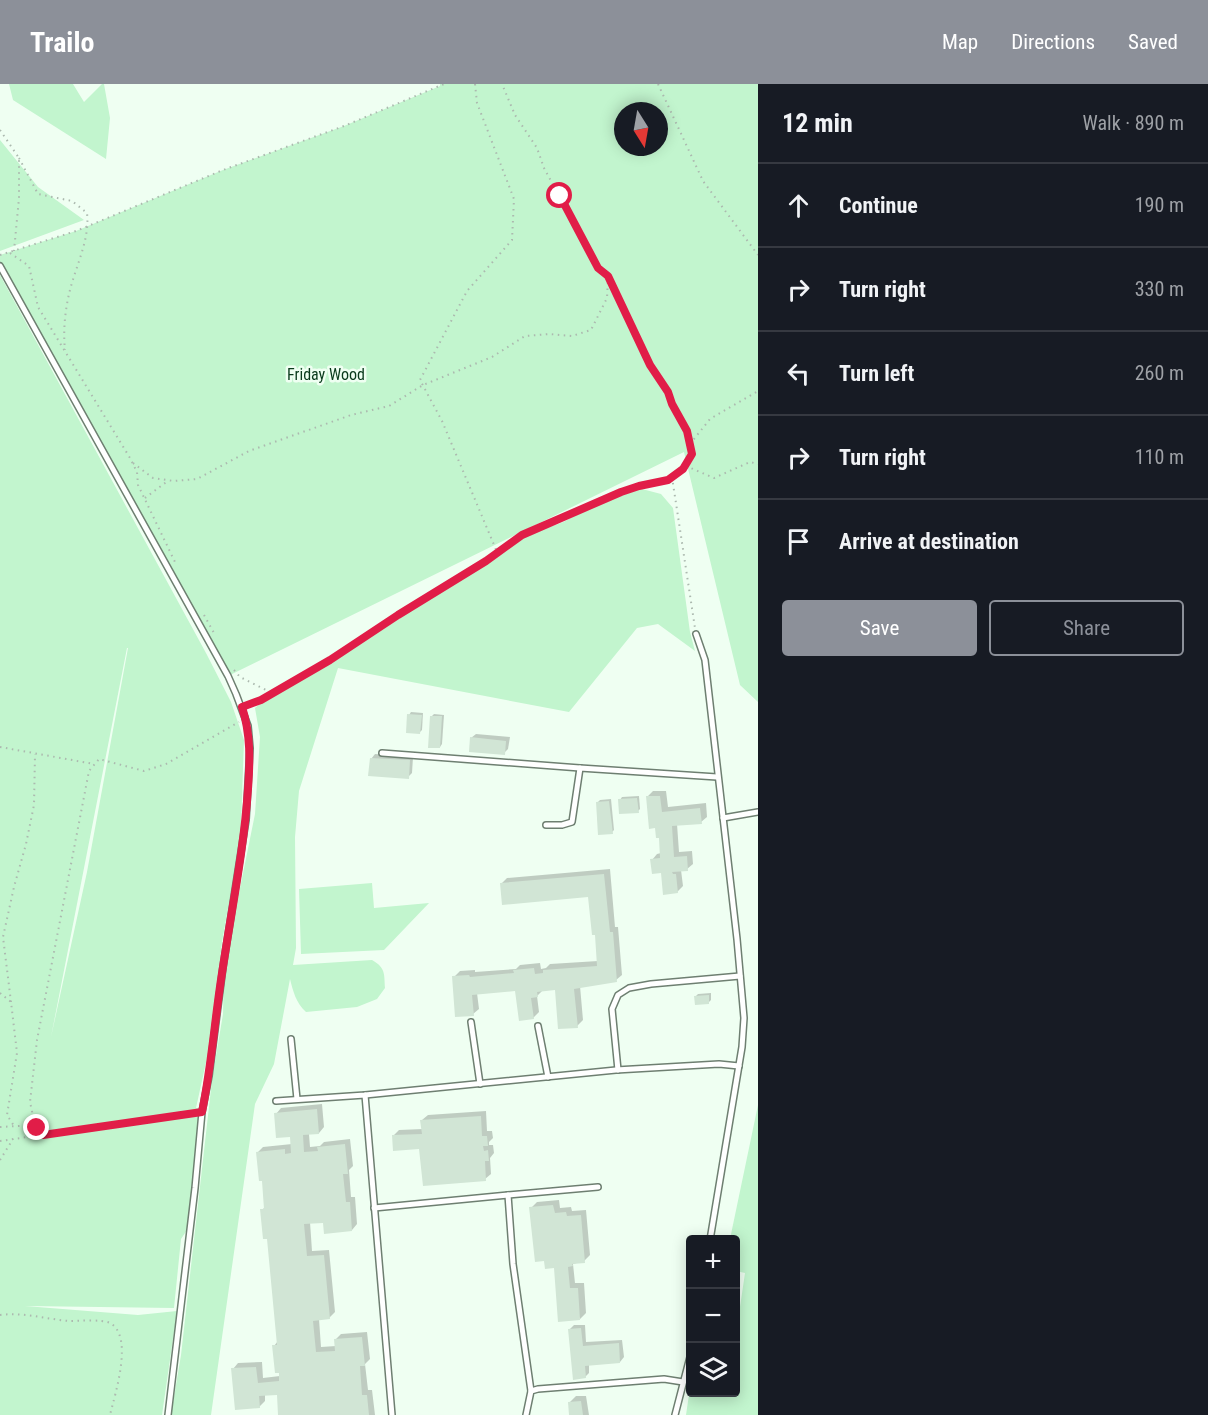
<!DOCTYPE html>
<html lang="en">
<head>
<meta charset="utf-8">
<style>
  body { margin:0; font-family:"Roboto Condensed",sans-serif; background:#242831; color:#f1f3f6 }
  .controls { position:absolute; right:18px; bottom:18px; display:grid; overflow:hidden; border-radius:6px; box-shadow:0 3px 15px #0003 }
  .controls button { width:54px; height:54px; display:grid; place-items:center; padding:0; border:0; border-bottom:2px solid #363941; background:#171b24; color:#f1f3f6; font:30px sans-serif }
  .compass { position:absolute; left:614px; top:18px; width:54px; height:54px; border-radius:50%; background:#171b24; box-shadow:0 3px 15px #0003; rotate:169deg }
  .stop { position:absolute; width:18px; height:18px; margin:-14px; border:4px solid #e11d48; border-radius:50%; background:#fff }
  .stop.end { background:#e11d48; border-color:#fff; box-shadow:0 2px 6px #0008 }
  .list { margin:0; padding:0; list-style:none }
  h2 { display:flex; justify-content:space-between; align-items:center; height:78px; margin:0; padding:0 24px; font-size:26px }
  h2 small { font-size:20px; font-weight:400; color:#9ea1a6 }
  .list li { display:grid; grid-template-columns:39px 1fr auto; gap:18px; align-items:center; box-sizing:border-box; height:84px; padding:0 24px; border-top:2px solid #363941 }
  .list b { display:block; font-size:22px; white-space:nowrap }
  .list em { font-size:20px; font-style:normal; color:#9ea1a6 }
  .actions { display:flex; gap:12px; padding:18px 24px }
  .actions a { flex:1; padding:14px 0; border:2px solid #8c9099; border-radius:6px; text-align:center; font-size:21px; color:#8c9099 }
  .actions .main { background:#8c9099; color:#fff }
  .icon { flex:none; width:33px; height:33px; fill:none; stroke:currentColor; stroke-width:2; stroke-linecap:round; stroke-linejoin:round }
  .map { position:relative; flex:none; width:758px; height:1331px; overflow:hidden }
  header { display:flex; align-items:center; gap:36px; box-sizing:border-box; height:84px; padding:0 30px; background:#8c9099; color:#fff }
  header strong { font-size:28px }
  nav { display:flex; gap:33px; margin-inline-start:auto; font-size:21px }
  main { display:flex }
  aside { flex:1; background:#171b24 }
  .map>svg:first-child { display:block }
  .green { fill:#c2f5ce; fill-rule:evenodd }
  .shadow { fill:#0003 }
  .building { fill:#d1e5d5 }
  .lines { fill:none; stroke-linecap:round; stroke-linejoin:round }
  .service-casing { stroke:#6e7f71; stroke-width:8 }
  .path { stroke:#acb9af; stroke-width:2; stroke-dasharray:1.5 4.5; stroke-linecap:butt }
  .service { stroke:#fff; stroke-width:5 }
  .route { stroke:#e11d48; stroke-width:8 }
  .labels { text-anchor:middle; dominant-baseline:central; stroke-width:5; stroke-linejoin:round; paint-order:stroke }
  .park-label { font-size:16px; fill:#093a1b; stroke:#effff2 }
</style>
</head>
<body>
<header>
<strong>Trailo</strong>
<nav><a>Map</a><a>Directions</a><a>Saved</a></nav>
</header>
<main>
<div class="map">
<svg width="758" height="1331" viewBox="0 0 758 1331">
  <rect width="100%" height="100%" fill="#effff2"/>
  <g class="green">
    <path d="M9,0h64l11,18 18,-18h2l6,34 -4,41 -93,-59z"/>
    <path d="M440,0h318v618l-18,-17 -56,-233 -456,224 -228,-410v-11l76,-24 147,-61 121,-44 96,-40zM623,27h36v36h-36z"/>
    <path d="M0,56l38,47 46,33 -84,31z"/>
    <path d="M0,191l206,378 25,49 13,38 -3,87 -4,30 -15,85 -10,93 -16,73h3l-10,119 -8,12 -7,69 -149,-2 113,9 39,-4 -15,104h-162zM128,564l-41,224 -36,165 76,-389zM110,1042l-73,14 2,-9z"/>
    <path d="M642,405l19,5 12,14 17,124 5,19 -37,-27 -21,4 -68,84 -231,-44 -39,123 -4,46 1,111 -3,17 79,-5c14,8 12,14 13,28l-8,11 -20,8 -51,5c-10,-9 -13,-21 -16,-33l-16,85 -19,40 -44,311h-40l10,-60 31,-275 11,-66 1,-47 31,-153 5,-77 -5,-29 19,-16 235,-149c6,-4 13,-9 20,-11 13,-4 28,-6 40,-13 22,-12 47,-25 73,-30z"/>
    <path d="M372,799l2,25 55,-5 -45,47 -83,4 -2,-65z"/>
    <path d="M758,1021v310h-72l4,-27v4h46v-58l9,-61 -9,-2v-31l-6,-1z"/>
  </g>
  <g class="shadow">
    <path d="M411,628l12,1 -1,17 -3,3 -10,-18z"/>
    <path d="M434,630l10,1 -2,29 -2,3 -9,-30z"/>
    <path d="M476,650l34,3 -2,12 -4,4 -33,-15z"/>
    <path d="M375,670l38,3 -1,16 -4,4 -37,-18z"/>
    <path d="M653,707h13l2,16 38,-4 1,14 -6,5 -24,2 2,28 13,-1 1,13 -6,5 -6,1 2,16 -6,6 -25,-32 5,-6 4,-1 -1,-16 -13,-40z"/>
    <path d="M639,712l1,13 -2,2 -18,-11 2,-3z"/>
    <path d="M611,715l3,31 -2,2 -15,-29 3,-3z"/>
    <path d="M610,785l5,58h3l4,48 -6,5 -36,6 3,34 -6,6 -21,-37 -13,1 -6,6 2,16 -6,6 -16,-29 -40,4 2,16 -6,5 -19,-37 6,-6 15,-1v2l41,-3 4,-4 20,-2 1,6 5,-1 4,-4 48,-3 -2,-28 -7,-38 -88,-11 6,-6z"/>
    <path d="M711,909v7l-2,2 -13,-6 2,-2z"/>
    <path d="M322,1020l2,23 -5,6 -10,1 1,13 10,-1 4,-4 26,-3 3,27 -4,4 2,27h4l2,27 -5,6 -27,-9 -15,1 2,29 17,-1 6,62 -6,6 -10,1 2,28 15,-1 -1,-6 6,-6 26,-2 3,27 -5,5 3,26h4l3,25h-95l-1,-22 -14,1v7l-6,6 -26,-38 5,-6 24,-1 1,16 17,-2 -6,-30 4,-5 -10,-104 -6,-27 3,-3 -2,-28 -6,-26 6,-6 29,-3v-9l-16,-21 5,-6z"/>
    <path d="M486,1027l1,20h5l1,7 -4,4v3h4l1,8 -4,5 1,16 -6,5 -92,-43 6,-6 24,-1 -1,-9 6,-5z"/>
    <path d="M559,1116l1,8 11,-1 1,4 14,-1 4,45 -6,6 -11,3 2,19h9l2,30 -6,6 -49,-111 6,-6z"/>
    <path d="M574,1241h11l1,17 36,-2 2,17 -4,5 -31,2v9l-4,4 -15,-48z"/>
    <path d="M576,1312h10l3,19h-18l-1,-13z"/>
  </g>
  <g class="building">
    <path d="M407,630l15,1 -2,19 -14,-1z"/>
    <path d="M430,632h12l-2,32h-12z"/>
    <path d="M470,653l36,4 -1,14 -36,-3z"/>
    <path d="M370,674l40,2 -1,19 -41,-3z"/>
    <path d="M646,712h14l2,16 38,-4 2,16 -30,2 2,31 13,-1 1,15 -16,1 1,2h3l2,19 -15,2 -2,-22 -9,1 -2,-15 10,-1 -1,-20h-3l-1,-10 -6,1z"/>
    <path d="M637,714l2,15 -20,1 -1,-15z"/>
    <path d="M609,717l4,33 -15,1 -2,-33z"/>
    <path d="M604,790l6,58h3l4,50 -43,7 4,39 -20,1 -3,-39 -18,2 1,5 -7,1 3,21 -15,2 -4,-30 -43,4 2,21 -19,1 -3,-41 17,-1 1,2 44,-4 -1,-3 21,-2 1,6 8,-1v-3l54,-4 -2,-31h-3l-4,-38 -86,8 -2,-22z"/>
    <path d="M709,911v9l-14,1 -1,-9z"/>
    <path d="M317,1025l2,25 -16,1 1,17 14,-1 -1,-4 28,-3 3,30h-5l3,28h4l2,29 -28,3 -1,-11 -19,1 3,32 17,-1 6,64 -17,2 3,31 19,-1 -1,-12 28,-2 3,29h-5l2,29h5l2,20h-91l-1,-20 -18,1 1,12 -25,2 -4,-42 25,-1 2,16 21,-2v-8h-4l-3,-28h5l-10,-106h-4l-3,-30h4l-2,-28h-3l-3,-29 29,-3v5l6,-1 -1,-16 -14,1 -2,-25z"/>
    <path d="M481,1032l1,20h5l1,10h-5l1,5 4,-1 1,11h-4l1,20 -63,5 -4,-37 -26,2 -1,-16 30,-1 -2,-14z"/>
    <path d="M553,1121l2,8 11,-1 1,4 14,-1 4,48 -13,1 1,2 -5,1 2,21h8l2,32 -22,2 -4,-54 -9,1 -1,-8 -9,1 -6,-55z"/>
    <path d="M581,1244l2,18 36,-3 1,20 -35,3 1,12 -13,2 -5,-51z"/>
    <path d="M581,1317l2,14h-14l-1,-13z"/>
  </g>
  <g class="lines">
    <defs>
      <g id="service">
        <path d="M0,182l228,410 8,18 12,32 2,22 -4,72 -23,147 -14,109 -7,36 -7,76 -27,227"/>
        <path d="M696,550l9,26 32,279 7,79 -2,29 -32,193"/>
        <path d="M382,669l198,15"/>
        <path d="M723,734l35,-6"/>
        <path d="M546,741h16l10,-3 8,-54 137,9"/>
        <path d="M471,938l9,62"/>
        <path d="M538,942l10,51"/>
        <path d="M291,955l6,60"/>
        <path d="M618,986l-6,-61 6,-14 11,-7 22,-4 89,-8"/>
        <path d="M365,1011l27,320"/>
        <path d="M276,1017l89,-6 251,-25 103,-6 20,2"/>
        <path d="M508,1111l90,-8"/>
        <path d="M374,1124l134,-13 5,69 18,127"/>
        <path d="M526,1331l5,-24 7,-2 126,-10 19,3"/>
        <path d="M675,1331l15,-58"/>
      </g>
    </defs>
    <use href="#service" class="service-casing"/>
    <g class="path">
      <path d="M475,0l2,19 37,96 -2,41 -45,51 -47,89 22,41 55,131"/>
      <path d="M658,0l45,97 55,74"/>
      <path d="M0,46l19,28v40l-5,53"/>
      <path d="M19,74l19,36 34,7 15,12c3,28 -12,54 -18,81 -4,18 -6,37 -4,56"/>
      <path d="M10,169l19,13 9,41 92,151 7,14 1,13 37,77"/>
      <path d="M0,171l76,-24 147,-61 121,-44 100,-42"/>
      <path d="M690,360l20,-25 48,-28"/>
      <path d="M133,379l20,15 21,3 23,-2 52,-28 102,-36 38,-9 34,-21 69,-28 33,-21 24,-2 23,2 19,-6 16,-32 1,-20"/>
      <path d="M686,382l28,12 36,-16 8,2"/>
      <path d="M672,393l23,151"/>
      <path d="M145,414l24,-18"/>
      <path d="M204,531l10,18"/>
      <path d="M234,586l6,7 32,16"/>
      <path d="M247,622l14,-6 69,-41 68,-44 88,-54 36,-26 99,-43 18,-6 29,-6 15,-11 9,-15 -5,-23 -15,-27 -4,-12 -18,-27 -42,-89 -10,-8 -7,-13 -47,-87 -7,-20 -22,-33 -13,-31"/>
      <path d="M0,663l94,17"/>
      <path d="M0,909l11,9 6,51 -10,62 7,11"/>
      <path d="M11,918l-8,-65 11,-50 12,-43 8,-39 1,-51"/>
      <path d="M35,1041l7,7 1,3"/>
      <path d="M0,1043l35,-2 -5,-23 7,-62 52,-269 10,-12 45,12 22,-7 73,-42"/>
      <path d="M0,1057l193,-28"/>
      <path d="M0,1076l13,-21"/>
      <path d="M0,1231c23,-3 46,4 69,6 10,0 33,-2 41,2 24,13 5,71 0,92"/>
    </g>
    <use href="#service" class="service"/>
  </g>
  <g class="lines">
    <path class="route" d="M37,1044l5,4 1,3 159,-23c10,-48 13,-97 21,-145 9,-60 21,-118 25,-178 2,-28 3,-54 -6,-82l19,-7 69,-40 68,-45 88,-54 36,-26 99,-43 18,-6 29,-6 15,-11 9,-15 -5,-23 -15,-27 -4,-12 -18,-27 -42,-89 -10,-8 -38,-72"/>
  </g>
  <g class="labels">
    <g class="park-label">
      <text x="326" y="290">Friday Wood</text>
    </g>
  </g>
</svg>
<div class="controls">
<button>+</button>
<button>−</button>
<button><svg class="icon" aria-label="layers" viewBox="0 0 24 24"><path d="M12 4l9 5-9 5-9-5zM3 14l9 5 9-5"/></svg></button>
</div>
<svg class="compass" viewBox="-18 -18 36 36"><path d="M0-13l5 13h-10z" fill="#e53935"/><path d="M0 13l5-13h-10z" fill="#9ea1a6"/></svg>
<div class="stop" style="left:560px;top:112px"></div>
<div class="stop end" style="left:37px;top:1044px"></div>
</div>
<aside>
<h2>12 min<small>Walk · 890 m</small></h2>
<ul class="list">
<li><svg class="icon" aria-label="ahead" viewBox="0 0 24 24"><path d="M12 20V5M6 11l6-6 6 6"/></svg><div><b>Continue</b></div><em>190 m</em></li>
<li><svg class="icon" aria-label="right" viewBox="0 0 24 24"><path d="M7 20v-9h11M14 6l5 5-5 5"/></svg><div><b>Turn right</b></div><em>330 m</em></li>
<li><svg class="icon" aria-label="left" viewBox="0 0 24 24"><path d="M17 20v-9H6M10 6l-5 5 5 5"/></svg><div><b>Turn left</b></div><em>260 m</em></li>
<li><svg class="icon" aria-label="right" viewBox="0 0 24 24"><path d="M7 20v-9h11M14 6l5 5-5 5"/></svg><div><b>Turn right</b></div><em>110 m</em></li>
<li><svg class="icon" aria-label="arrive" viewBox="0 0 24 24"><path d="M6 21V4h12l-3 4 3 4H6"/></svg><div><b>Arrive at destination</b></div></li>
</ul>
<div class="actions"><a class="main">Save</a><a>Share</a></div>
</aside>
</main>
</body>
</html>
